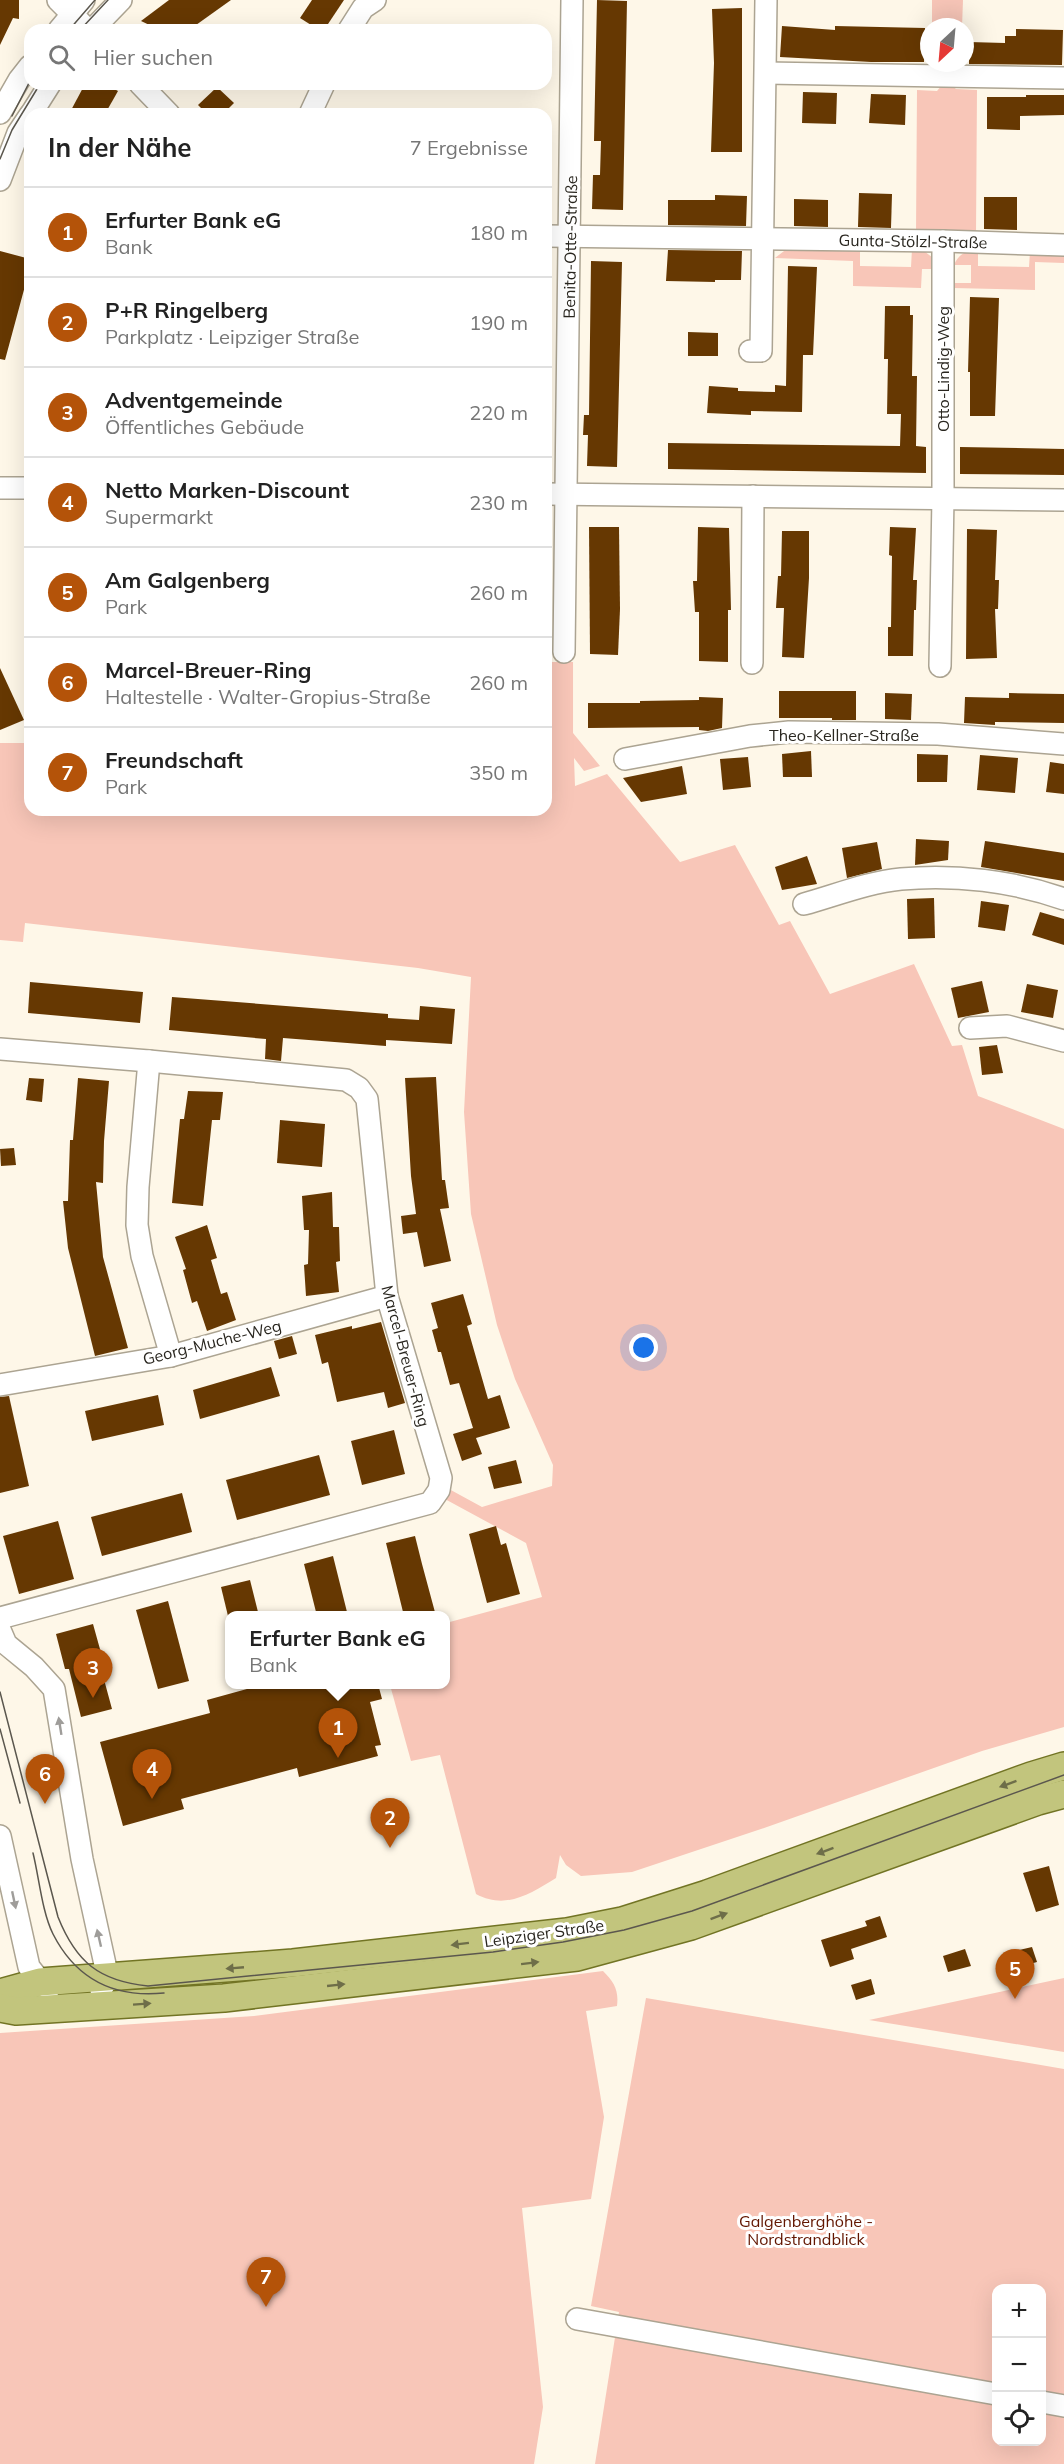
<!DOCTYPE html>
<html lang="de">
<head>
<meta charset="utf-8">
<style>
  body { margin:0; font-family:Mulish,sans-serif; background:#f2f2f2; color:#222 }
  .controls { position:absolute; right:18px; bottom:18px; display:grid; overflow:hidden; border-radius:12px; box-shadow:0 6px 24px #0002 }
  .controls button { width:54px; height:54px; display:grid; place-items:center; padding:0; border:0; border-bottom:2px solid #e0e0e0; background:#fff; color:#222; font:30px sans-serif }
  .compass { position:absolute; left:920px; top:18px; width:54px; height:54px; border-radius:50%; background:#fff; box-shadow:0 6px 24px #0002; rotate:206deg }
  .you { position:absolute; left:644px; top:1348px; width:21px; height:21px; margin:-15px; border:4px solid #fff; border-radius:50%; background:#1a73e8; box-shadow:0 0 0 9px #1a73e833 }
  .badge { display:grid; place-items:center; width:39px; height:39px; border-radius:50%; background:#b45309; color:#fff; font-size:20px; font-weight:700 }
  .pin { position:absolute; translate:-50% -50px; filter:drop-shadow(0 2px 3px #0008) }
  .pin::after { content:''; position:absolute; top:32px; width:21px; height:18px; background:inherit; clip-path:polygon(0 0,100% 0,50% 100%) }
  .popup { position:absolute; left:225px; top:1611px; width:225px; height:78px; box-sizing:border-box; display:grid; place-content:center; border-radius:12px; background:#fff; filter:drop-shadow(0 2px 4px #0005); font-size:20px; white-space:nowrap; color:#767676 }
  .popup b { font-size:22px; color:#222 }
  .popup::after { content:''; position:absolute; left:50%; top:100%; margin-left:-12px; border:12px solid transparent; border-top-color:#fff }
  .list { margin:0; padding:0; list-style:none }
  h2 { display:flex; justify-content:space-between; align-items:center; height:78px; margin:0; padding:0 24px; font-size:26px }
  h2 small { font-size:20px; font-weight:400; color:#767676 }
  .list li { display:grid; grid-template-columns:39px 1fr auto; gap:18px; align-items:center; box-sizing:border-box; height:90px; padding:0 24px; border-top:2px solid #e0e0e0 }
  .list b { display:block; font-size:22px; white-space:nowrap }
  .list p { margin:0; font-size:20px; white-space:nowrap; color:#767676 }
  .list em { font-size:20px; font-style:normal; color:#767676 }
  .icon { flex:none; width:33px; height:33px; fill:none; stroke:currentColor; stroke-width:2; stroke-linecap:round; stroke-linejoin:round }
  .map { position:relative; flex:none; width:1064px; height:2464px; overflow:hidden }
  .search { position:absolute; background:#fff; box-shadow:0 6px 24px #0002; left:24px; top:24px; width:528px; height:66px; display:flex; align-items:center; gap:15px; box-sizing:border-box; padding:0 21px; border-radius:18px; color:#767676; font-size:22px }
  .panel { position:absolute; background:#fff; box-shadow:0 6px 24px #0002; left:24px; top:108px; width:528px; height:708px; border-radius:18px }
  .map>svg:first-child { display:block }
  .green { fill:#f8c6b8; fill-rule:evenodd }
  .building { fill:#663802 }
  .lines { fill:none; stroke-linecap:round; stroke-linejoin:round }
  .minor-casing { stroke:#aca492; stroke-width:24 }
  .major-casing { stroke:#727424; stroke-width:30 }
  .minor { stroke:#fff; stroke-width:21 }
  .major { stroke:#c2c57d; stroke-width:27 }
  .tram { stroke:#5b574e; stroke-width:1.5 }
  .oneway { fill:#9f9d9a }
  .oneway2 { fill:#6e6e49 }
  .labels { text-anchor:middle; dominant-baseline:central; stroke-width:6; stroke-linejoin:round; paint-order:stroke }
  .street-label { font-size:16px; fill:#29261f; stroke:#fff }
  .park-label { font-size:16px; fill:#621600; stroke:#fff }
</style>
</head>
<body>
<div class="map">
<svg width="1064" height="2464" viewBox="0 0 1064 2464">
  <rect width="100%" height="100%" fill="#fef7e8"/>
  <g class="green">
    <path d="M932,0h31l-1,27h-30z"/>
    <path d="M950,84l6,5 21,1 -1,144 -60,-1 1,-143 20,1 5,-6z"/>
    <path d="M788,248h72v18l51,1 1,-18 12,2 9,7 4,11h-15l-1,19 -68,-2v-25l-78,-3z"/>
    <path d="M978,250v16l51,1 1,-16h34v12l-29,-1v28l-82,-2v-5h18v-18h-17c5,-12 13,-14 24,-15z"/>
    <path d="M552,662h21v71l27,33 -16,5 -10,-13 1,28 32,-12 73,88 55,-17 44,80 11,-4 40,73 84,-30 38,82 10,-1 16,51 86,33v598l-82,24 -221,78 -129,43 -51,4 -15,-11 -6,-10 -4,23c-26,16 -50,32 -80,16l-36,-139 -29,6 -21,-76 56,-1v-61l96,-26 -16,-54 -83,-45 6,-9 33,18 70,-21 1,-21 -38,-86 -18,-54 -26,-111 -7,-102 7,-135 -53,-9 -393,-45 -2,19 -23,-2v-197h30v67h516v-132z"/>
    <path d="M603,1971c11,11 16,19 14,35l-31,5 18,106 -13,82 -69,9 21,199 -9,57h-534v-431l254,-17z"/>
    <path d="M1064,1978v74l-195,-32z"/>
    <path d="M646,1998l418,71v395h-469l24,-152 -28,-6zM996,2288h46v154h-46z"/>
  </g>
  <g class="building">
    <path d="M0,0h19v19l-6,-1 -13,27z"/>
    <path d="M169,0h62l-42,30h-29l-19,-9z"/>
    <path d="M312,0h32l-20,30h-5l-19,-12z"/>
    <path d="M597,0l30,1 -4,209 -31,-1 1,-34h7l1,-34h-7z"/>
    <path d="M742,8v144h-31l3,-89 -2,-54z"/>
    <path d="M782,26l53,4v-4l90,2 -1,34h-53l-91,-5z"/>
    <path d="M1016,29l47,1 -1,35 -93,-1v-22l36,1v-7h11z"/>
    <path d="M85,84h20l13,7 -13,23h-36z"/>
    <path d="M217,87l17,16 -11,11h-16l-9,-9z"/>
    <path d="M803,92l34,1 -1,31 -34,-1z"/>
    <path d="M871,94l35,1 -1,30 -36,-2z"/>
    <path d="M1026,95h38v20l-44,1v14l-33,-1v-32h39z"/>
    <path d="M859,193l33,1 -1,34 -33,-1z"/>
    <path d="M715,195l32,1 -1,30 -78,-1v-25h47z"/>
    <path d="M984,197h33v33l-33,-1z"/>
    <path d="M794,199l34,1v27l-34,-1z"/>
    <path d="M668,250l74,1 -1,29h-26v2l-49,-1z"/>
    <path d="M0,251l30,8v29l-5,-2 -20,74 -5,-1z"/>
    <path d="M591,261l31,1 -5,205 -30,-1 1,-31h-5l1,-20h5z"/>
    <path d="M788,266l29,1 -4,88h-10l-1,57 -51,-1v4l-44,-2 2,-27 29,2v3l37,1v-7l11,1z"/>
    <path d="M970,297l29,1 -4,118h-25v-44h-2z"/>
    <path d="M885,306h25v9h3l-1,61h5l-1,70 10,1v26l-258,-4v-26l232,3 1,-32h-14l1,-55h-4z"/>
    <path d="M688,332l30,1v23h-30z"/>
    <path d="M960,447l104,2v26l-104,-1z"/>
    <path d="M589,527h30l1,82 -2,46 -28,-1z"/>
    <path d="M698,527l31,1 2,82h-3v52l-29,-1v-49h-4l-2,-31h4z"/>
    <path d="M890,527l26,1 -3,52h4l-1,30h-2l-1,46h-25v-29h3l1,-71 -3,-1z"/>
    <path d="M967,529l30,1 -2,50h4l-1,29h-3l2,49 -31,1z"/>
    <path d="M782,531h27v47l-5,80 -22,-1 2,-49h-8l2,-32h3z"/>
    <path d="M0,668l24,52 -24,10z"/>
    <path d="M779,691h77v29h-24v-2h-53z"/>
    <path d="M885,693l27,1 -1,26 -26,-1z"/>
    <path d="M1009,693l55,1v29l-69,-1v3l-31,-2 1,-26 44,1z"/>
    <path d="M699,697l24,1 -1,30 -14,3 -9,-1v-3l-111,1v-25h52v-2l59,-1z"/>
    <path d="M811,751l1,26h-29l-1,-23z"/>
    <path d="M917,754l31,1 -1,27h-30z"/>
    <path d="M980,755l38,3 -3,35 -38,-3z"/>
    <path d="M748,757l3,30 -28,3 -3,-31z"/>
    <path d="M1050,762l14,2v30l-18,-2z"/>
    <path d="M682,766l5,28 -46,8 -18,-24z"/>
    <path d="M916,839l33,2 -1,19 -33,5z"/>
    <path d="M985,841l79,12v28l-83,-14z"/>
    <path d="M877,842l5,27 -35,9 -5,-30z"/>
    <path d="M807,856l10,28 -35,6 -7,-23z"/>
    <path d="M934,898l1,40 -27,1 -1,-40z"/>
    <path d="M981,901l28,4 -4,26 -27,-4z"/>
    <path d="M1040,912l24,7v26l-32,-10z"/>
    <path d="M982,981l7,31 -31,6 -7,-30z"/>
    <path d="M30,982l113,10 -3,31 -112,-10z"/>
    <path d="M1027,984l31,6 -5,28 -32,-6z"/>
    <path d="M172,997l216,17v4l31,2 1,-14 35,3 -3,35 -66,-4v6l-103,-8 -2,23 -16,-2 1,-20 -97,-9z"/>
    <path d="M997,1045l6,28 -21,2 -3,-28z"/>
    <path d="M436,1077l6,103h3l4,28 -9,1 11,52 -27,6 -7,-35 -14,2 -2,-18 15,-2 -5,-38 -6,-98z"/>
    <path d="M29,1078l15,1 -2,23 -16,-2z"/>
    <path d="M78,1078l31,3 -5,60 -1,42 -7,-1 7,75 25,91 -33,8 -27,-108 -5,-47h5l2,-61h3z"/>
    <path d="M188,1091l35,1 -3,28h-8l-9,86 -31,-3 8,-84h4z"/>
    <path d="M280,1120l45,4 -3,43 -45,-4z"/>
    <path d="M14,1148l2,17 -15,1 -1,-17z"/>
    <path d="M332,1192l1,35h6l1,34 -4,1 3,30 -33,4 -2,-31 4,-1 1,-34h-5l-2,-34z"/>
    <path d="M207,1225l10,33 -6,2 10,34 6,-2 9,28 -29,11 -10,-30 -5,2 -9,-33 3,-1 -11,-32z"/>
    <path d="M463,1294l9,30 -5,2 21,73 12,-4 10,33 -34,10 6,16 -20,7 -9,-27 20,-6 -14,-45 -9,2 -9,-33h-3l-6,-22 6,-2 -7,-25z"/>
    <path d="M381,1322l24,81 -17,5 -4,-16 -47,10 -9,-40 -6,2 -7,-29 37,-9v3z"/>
    <path d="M292,1336l5,18 -18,5 -5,-18z"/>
    <path d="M271,1367l9,29 -80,23 -7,-29z"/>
    <path d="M158,1395l6,30 -72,16 -7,-30z"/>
    <path d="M9,1396l20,90 -29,7v-96z"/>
    <path d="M394,1430l11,44 -43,11 -11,-44z"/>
    <path d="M319,1455l11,40 -93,25 -11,-40z"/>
    <path d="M516,1460l6,23 -28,6 -6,-22z"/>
    <path d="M182,1493l10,39 -90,24 -11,-39z"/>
    <path d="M58,1521l16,58 -55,15 -16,-58z"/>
    <path d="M496,1526l5,19 5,-2 14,51 -33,9 -18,-69z"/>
    <path d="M415,1536l7,28 14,52h-32l-18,-73z"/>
    <path d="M333,1556l15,60h-31l-13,-52z"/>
    <path d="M250,1580l9,36h-31l-7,-29z"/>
    <path d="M168,1601l21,80 -31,8 -22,-79z"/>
    <path d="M93,1624l10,36 -4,1 13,48 -31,8 -12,-48h-4l-9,-35z"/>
    <path d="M265,1684h113l4,15 -12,3 11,43 -6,1 3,10 -79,21 -2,-9 -116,31 3,10 -61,17 -23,-84 110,-29 -3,-13z"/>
    <path d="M1049,1866l10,39 -23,7 -13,-39z"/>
    <path d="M880,1916l7,21 -36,12 3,10 -24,8 -9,-27 46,-14 -2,-5z"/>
    <path d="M1032,1947l5,15 -22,6 -4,-16z"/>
    <path d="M965,1949l6,17 -23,6 -5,-16z"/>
    <path d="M871,1979l4,15 -19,6 -5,-15z"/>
  </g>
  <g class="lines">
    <defs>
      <g id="minor">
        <path d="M58,0l30,30"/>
        <path d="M59,30l25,-30"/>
        <path d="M92,30l29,-30"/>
        <path d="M349,30l14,-22 12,-8"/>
        <path d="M766,73l298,5"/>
        <path d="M140,84l29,30"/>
        <path d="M0,113l19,-33 11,-14"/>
        <path d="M31,114l19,-30"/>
        <path d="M310,114l14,-30"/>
        <path d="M0,180l18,-47 12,-18"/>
        <path d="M546,236l397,5 121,4"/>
        <path d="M750,351h11l5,-351"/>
        <path d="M0,488h30"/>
        <path d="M546,494l518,6"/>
        <path d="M564,652l8,-652"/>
        <path d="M752,663l1,-167"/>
        <path d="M940,666l3,-169v-256"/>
        <path d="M625,759l125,-23 39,-4 149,2 126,10"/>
        <path d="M804,904c32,-9 65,-22 97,-25 54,-5 112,2 163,20"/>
        <path d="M970,1028l37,-2 57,15"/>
        <path d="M0,1049l149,12 197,19 13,8 8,11 20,197 54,182 -2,12 -9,13 -430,115"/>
        <path d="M149,1061l-11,126 -1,38 5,31 29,100"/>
        <path d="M0,1385l171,-29 216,-60"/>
        <path d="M0,1630l6,14 28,23 20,22 28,170 26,119 -7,12"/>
        <path d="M0,1836l29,131 19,24"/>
        <path d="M577,2319l419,75"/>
        <path d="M1042,2402l22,4"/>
      </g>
      <g id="major">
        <path d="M0,1993l40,-11 253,-19 274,-31 55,-11 85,-27 324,-118 33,-10"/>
        <path d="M0,2008l16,3 208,-13 353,-41 114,-31 347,-125 26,-7"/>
      </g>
    </defs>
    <use href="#minor" class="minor-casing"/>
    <use href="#major" class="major-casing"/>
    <use href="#minor" class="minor"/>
    <use href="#major" class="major"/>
    <g class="tram">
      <path d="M69,30l26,-30"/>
      <path d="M80,30l28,-30"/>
      <path d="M12,116l18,-35"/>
      <path d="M0,159l12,-29 28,-46"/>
      <path d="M0,1692l58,225c18,45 41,64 90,69l345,-34 70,-10 61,-12 68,-19 372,-136"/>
      <path d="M0,1729l20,74"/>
      <path d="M33,1853c6,24 9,59 20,81 23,45 61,64 111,59"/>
    </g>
  </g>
  <defs><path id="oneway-solid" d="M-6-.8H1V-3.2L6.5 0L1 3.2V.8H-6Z" transform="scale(1.5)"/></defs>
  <g class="oneway">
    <use href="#oneway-solid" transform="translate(60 1726) rotate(-99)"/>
    <use href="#oneway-solid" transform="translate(14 1900) rotate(78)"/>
    <use href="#oneway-solid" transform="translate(99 1938) rotate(-103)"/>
  </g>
  <g class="oneway2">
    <use href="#oneway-solid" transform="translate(1008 1784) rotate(160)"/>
    <use href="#oneway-solid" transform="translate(825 1851) rotate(160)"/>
    <use href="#oneway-solid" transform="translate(719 1916) rotate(-20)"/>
    <use href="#oneway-solid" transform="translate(460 1944) rotate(173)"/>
    <use href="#oneway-solid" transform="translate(530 1963) rotate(-7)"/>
    <use href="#oneway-solid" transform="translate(235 1968) rotate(175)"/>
    <use href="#oneway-solid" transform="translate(336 1985) rotate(-6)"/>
    <use href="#oneway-solid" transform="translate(142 2004) rotate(-4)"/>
  </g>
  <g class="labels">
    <g class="street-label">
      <text transform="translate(913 241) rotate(1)">Gunta-Stölzl-Straße</text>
      <text transform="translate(570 247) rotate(-89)">Benita-Otte-Straße</text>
      <text transform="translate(943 369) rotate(-90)">Otto-Lindig-Weg</text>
      <text x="844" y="735">Theo-Kellner-Straße</text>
      <text transform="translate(212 1342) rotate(-14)">Georg-Muche-Weg</text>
      <text transform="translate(406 1356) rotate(75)">Marcel-Breuer-Ring</text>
      <text transform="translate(544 1933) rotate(-8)">Leipziger Straße</text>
    </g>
    <g class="park-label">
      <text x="806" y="2221">Galgenberghöhe -<tspan x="806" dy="18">Nordstrandblick</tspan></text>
    </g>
  </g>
</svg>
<div class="controls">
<button>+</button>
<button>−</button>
<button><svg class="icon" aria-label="locate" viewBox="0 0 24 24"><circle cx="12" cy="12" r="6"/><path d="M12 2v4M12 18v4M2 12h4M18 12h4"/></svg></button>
</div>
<svg class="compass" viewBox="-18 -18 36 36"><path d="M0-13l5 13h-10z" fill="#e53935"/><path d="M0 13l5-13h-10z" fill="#767676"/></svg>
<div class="you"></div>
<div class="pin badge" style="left:338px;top:1758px">1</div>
<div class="popup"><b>Erfurter Bank eG</b>Bank</div>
<div class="pin badge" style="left:390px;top:1848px">2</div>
<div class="pin badge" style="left:93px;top:1698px">3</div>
<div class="pin badge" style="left:152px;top:1799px">4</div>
<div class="pin badge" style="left:1015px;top:1999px">5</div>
<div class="pin badge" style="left:45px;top:1804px">6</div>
<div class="pin badge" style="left:266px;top:2307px">7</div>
<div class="search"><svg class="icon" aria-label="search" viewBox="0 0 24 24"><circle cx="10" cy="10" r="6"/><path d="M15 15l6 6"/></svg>Hier suchen</div>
<section class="panel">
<h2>In der Nähe<small>7 Ergebnisse</small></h2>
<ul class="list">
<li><span class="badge">1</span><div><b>Erfurter Bank eG</b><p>Bank</p></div><em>180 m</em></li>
<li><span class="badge">2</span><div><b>P+R Ringelberg</b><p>Parkplatz · Leipziger Straße</p></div><em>190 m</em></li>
<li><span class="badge">3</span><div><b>Adventgemeinde</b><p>Öffentliches Gebäude</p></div><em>220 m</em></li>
<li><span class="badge">4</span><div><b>Netto Marken-Discount</b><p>Supermarkt</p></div><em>230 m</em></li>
<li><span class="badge">5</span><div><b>Am Galgenberg</b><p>Park</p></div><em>260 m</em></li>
<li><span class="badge">6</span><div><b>Marcel-Breuer-Ring</b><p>Haltestelle · Walter-Gropius-Straße</p></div><em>260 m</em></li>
<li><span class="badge">7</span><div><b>Freundschaft</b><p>Park</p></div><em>350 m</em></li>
</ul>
</section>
</div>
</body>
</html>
